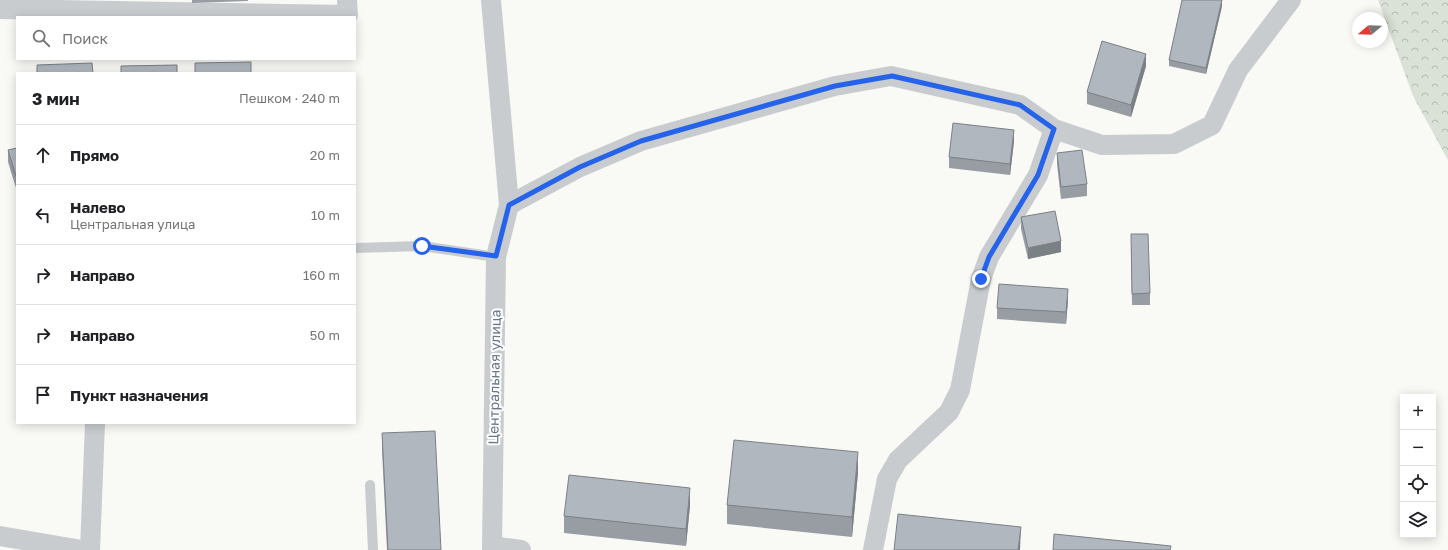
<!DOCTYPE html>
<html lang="ru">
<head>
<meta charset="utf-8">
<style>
  body { margin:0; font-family:"Golos Text",sans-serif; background:#f6f6f6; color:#202124 }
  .controls { position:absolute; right:12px; bottom:12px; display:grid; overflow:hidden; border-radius:0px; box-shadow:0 2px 10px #0003 }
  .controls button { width:36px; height:36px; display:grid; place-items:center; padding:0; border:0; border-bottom:1px solid #e0e0e0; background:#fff; color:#202124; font:20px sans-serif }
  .compass { position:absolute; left:1352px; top:12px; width:36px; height:36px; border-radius:50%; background:#fff; box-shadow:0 2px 10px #0003; rotate:251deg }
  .stop { position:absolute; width:12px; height:12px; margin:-9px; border:3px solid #2563eb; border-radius:50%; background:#fff }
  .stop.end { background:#2563eb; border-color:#fff; box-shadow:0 1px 4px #0008 }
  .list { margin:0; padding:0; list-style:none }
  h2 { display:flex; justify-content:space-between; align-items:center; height:52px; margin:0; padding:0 16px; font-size:17px }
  h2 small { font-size:13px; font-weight:400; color:#757577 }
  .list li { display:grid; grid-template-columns:26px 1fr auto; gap:12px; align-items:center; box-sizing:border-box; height:60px; padding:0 16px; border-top:1px solid #e0e0e0 }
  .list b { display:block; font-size:15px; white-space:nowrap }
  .list p { margin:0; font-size:13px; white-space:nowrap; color:#757577 }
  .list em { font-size:13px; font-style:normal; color:#757577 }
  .icon { flex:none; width:22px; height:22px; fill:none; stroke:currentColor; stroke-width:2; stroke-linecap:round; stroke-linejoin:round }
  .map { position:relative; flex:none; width:1448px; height:550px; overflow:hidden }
  .search { position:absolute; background:#fff; box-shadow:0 2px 10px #0003; left:16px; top:16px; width:340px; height:44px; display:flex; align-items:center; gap:10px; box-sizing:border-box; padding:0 14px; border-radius:0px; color:#757577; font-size:15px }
  .panel { position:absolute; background:#fff; box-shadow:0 2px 10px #0003; left:16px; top:72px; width:340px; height:352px; border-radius:0px }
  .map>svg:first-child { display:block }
  .forest { fill:url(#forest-crowns) }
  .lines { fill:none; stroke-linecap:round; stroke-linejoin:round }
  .lane { stroke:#c8cccf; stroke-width:10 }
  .street { stroke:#c8cccf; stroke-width:20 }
  .wall { fill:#979da3 }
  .shaded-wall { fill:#7b8085 }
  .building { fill:#b0b7be; stroke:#7b8085 }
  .route { stroke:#2563eb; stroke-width:5 }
  .labels { text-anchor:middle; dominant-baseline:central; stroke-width:4; stroke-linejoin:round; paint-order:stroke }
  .street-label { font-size:14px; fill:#657789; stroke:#fff }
</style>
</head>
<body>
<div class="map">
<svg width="1448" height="550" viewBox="0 0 1448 550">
  <defs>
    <pattern id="forest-crowns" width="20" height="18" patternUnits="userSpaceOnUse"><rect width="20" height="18" fill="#dae1d6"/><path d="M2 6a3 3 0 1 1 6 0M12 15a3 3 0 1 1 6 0" fill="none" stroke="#b4bbb3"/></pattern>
  </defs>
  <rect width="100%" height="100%" fill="#f9f9f6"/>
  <path class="forest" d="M1378,0h70v160l-35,-64z"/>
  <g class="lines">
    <g class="lane">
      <path d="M355,248l67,-2 74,11"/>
      <path d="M370,485l3,65"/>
    </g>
    <g class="street">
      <path d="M491,0l18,205 -13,52 -4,293"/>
      <path d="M0,9l348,6 -1,-15"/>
      <path d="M509,205l71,-38 61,-26 194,-55 56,-10 129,29 34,24 48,16 72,-1 38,-19 26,-55 53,-70"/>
      <path d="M0,536l82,14"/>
      <path d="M492,546l29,4"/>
      <path d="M90,550l5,-127"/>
      <path d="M873,550l14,-71 11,-19 51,-48 11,-22 21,-111 8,-22 49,-82 16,-46"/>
    </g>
  </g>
  <g class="wall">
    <path d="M192,0h56v1l-56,2z"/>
    <path d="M1222,6l-16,68 -37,-8v-6z"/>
    <path d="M1146,66l-15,51 -44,-13v-12z"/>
    <path d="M1014,141l-4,34 -61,-7v-11z"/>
    <path d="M17,148v40h-1l-8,-26v-12z"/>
    <path d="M1057,153l30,31v12l-26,3 -4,-35z"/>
    <path d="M1021,217l40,35 -33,7 -7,-30z"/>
    <path d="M1131,246l19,47v12h-18z"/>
    <path d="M1068,300l-2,24 -69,-5v-11z"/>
    <path d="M382,433l59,117h-54l-5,-100z"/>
    <path d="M858,472l-6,65 -125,-13v-19z"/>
    <path d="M690,505l-4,41 -122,-13v-17z"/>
  </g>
  <g class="shaded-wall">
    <path d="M1222,0v6l-16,68v-6z"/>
    <path d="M1146,54v12l-15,51v-12z"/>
    <path d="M1014,130v11l-4,34v-11z"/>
    <rect x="16" y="176" width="1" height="12"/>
    <path d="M1061,241v11l-33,7v-11z"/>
    <path d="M1068,289v11l-2,24v-12z"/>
    <path d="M858,452v20l-6,65v-20z"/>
    <path d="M690,488v17l-4,41v-17z"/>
    <path d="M1021,527l-1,23h-2z"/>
  </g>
  <g class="building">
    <path d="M1182,0h40l-16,68 -37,-8z"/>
    <path d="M1102,41l44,13 -15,51 -44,-13z"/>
    <path d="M251,62v11h-56v-10z"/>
    <path d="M92,63l1,10h-56v-8z"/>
    <path d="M177,65v8h-56v-7z"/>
    <path d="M953,123l61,7 -4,34 -61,-7z"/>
    <path d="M17,148v28h-1l-8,-26z"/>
    <path d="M1082,150l5,34 -26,3 -4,-34z"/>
    <path d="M1055,211l6,30 -33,7 -7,-31z"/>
    <path d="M1131,234h17l2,59 -18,1z"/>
    <path d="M999,284l69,5 -2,23 -69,-4z"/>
    <path d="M435,431l6,119h-53l-6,-117z"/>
    <path d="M734,440l124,12 -6,65 -125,-12z"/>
    <path d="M569,475l121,13 -4,41 -122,-13z"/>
    <path d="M898,514l123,13 -3,23h-124z"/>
    <path d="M1054,534l117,12 -1,4h-117z"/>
  </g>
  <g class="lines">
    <path class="route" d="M422,246l74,10 13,-51 71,-38 61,-26 194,-55 57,-10 128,29 34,24 -16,46 -49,82 -8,22"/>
  </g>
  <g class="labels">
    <g class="street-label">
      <text transform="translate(494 377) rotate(-89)">Центральная улица</text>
    </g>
  </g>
</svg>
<div class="controls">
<button>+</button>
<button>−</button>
<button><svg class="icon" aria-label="locate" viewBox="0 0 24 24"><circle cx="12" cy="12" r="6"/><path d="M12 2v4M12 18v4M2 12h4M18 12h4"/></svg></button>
<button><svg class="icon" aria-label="layers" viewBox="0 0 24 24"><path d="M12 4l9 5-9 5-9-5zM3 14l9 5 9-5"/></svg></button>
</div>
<svg class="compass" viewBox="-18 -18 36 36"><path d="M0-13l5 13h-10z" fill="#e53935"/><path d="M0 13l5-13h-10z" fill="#757577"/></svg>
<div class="stop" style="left:422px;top:246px"></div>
<div class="stop end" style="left:981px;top:279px"></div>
<div class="search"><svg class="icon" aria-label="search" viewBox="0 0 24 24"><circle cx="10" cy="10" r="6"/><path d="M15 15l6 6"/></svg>Поиск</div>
<section class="panel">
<h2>3 мин<small>Пешком · 240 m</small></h2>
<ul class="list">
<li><svg class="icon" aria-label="ahead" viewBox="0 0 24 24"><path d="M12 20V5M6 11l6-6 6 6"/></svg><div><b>Прямо</b></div><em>20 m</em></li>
<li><svg class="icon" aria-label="left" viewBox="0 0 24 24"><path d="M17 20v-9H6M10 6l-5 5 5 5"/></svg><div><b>Налево</b><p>Центральная улица</p></div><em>10 m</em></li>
<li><svg class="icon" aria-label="right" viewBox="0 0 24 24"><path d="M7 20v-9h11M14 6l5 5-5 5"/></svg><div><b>Направо</b></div><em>160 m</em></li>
<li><svg class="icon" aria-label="right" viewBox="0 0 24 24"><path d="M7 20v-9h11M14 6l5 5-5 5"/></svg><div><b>Направо</b></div><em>50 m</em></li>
<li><svg class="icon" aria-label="arrive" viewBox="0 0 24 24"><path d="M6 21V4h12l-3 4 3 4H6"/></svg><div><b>Пункт назначения</b></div></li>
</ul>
</section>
</div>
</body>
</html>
